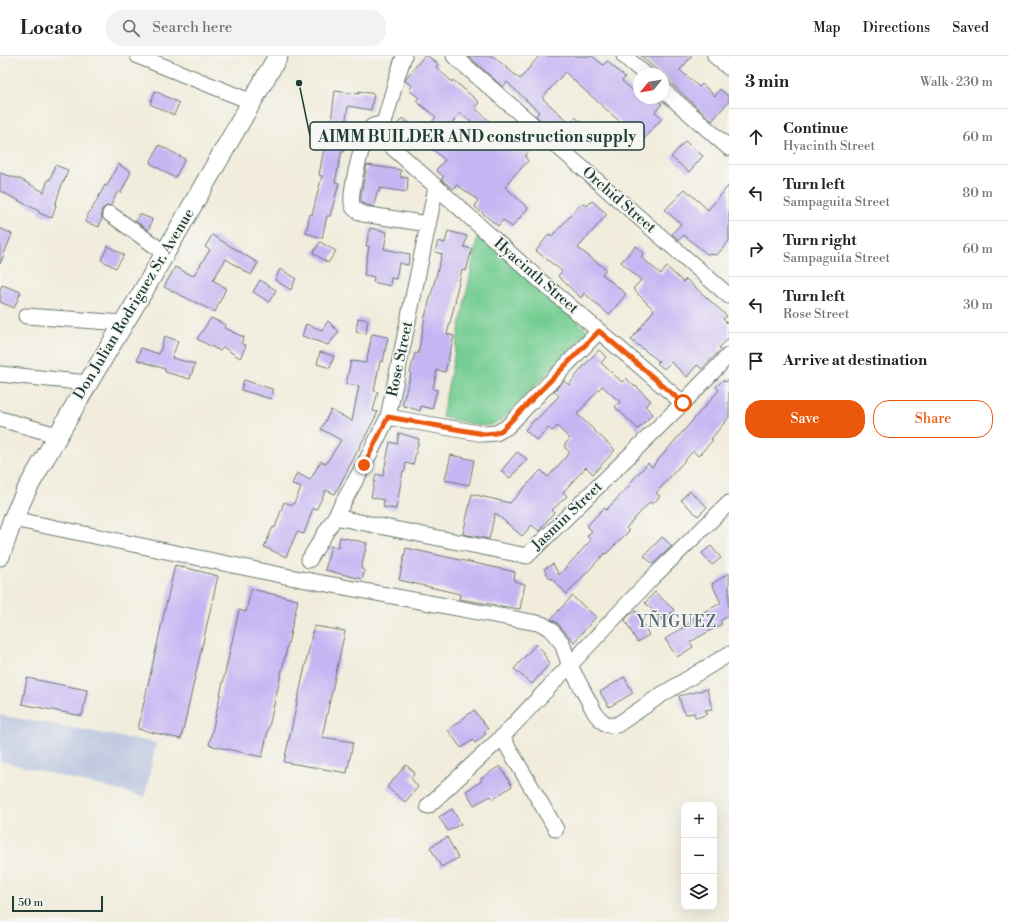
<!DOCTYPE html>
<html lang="en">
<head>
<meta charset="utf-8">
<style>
  body { margin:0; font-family:"Libre Bodoni",serif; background:#f2f2f2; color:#202124 }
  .controls { position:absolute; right:12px; bottom:12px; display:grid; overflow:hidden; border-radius:8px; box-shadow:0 4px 16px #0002 }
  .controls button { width:36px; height:36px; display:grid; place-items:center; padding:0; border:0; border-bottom:1px solid #e0e0e0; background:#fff; color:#202124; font:20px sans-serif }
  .compass { position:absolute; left:633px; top:12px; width:36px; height:36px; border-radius:50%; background:#fff; box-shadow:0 4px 16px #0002; rotate:240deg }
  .scale { position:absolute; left:12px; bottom:10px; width:91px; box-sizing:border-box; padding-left:4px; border:2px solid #1f3d34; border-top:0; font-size:11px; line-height:14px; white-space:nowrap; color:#1f3d34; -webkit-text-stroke:3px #f6f6f2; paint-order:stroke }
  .stop { position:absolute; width:12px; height:12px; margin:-9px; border:3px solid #ea580c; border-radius:50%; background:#fff }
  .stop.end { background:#ea580c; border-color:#fff; box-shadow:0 1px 4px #0008 }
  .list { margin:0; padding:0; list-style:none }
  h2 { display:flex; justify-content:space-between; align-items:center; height:52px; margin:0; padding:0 16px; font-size:17px }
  h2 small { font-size:13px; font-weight:400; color:#757577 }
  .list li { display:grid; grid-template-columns:26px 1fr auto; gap:12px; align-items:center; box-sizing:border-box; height:56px; padding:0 16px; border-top:1px solid #e0e0e0 }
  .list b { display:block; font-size:15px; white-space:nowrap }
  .list p { margin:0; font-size:13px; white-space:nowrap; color:#757577 }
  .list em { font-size:13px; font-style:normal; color:#757577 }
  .actions { display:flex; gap:8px; padding:12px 16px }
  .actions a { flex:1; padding:9px 0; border:1px solid #ea580c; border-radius:16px; text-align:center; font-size:14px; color:#ea580c }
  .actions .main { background:#ea580c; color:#fff }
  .icon { flex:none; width:22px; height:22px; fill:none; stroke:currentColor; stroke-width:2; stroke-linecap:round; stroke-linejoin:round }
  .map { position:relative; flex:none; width:729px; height:866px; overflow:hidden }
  header { display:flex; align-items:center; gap:24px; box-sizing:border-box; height:56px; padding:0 20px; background:#fff; border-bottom:1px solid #e0e0e0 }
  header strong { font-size:19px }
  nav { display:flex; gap:22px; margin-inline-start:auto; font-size:14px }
  .search { width:280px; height:36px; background:#f2f2f2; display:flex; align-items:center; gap:10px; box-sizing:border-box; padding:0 14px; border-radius:16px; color:#757577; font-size:15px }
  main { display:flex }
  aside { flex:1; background:#fff }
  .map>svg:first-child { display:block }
  .industrial { fill:#bac4de }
  .green { fill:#75cd92; stroke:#4a8563 }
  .building { fill:#c6b5f3; fill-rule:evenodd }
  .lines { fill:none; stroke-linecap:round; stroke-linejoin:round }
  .minor-casing { stroke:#687a6e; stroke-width:17 }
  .major-casing { stroke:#687a6e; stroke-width:21 }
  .minor { stroke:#fff; stroke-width:15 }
  .major { stroke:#fff; stroke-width:19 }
  .route { stroke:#ea580c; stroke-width:5 }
  .labels { text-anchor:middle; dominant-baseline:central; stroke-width:3; stroke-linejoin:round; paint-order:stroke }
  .street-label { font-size:15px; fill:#1f3d34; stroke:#f6f6f2 }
  .neighbourhood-label { font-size:16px; letter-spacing:1px; fill:#596777; stroke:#f6f6f2 }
  .leader { fill:none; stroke:#1f3d34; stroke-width:1.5 }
  .callout-dot { fill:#1f3d34; stroke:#f6f6f2; stroke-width:1.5 }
  .callout { fill:#f6f6f2; stroke:#1f3d34; stroke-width:1.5 }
  .callout-label { font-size:16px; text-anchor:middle; font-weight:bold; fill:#1f3d34 }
</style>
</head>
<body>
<header>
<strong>Locato</strong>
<div class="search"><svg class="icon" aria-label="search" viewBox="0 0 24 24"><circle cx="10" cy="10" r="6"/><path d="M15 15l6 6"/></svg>Search here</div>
<nav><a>Map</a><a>Directions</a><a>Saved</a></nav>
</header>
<main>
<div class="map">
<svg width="729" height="866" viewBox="0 0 729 866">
  <rect width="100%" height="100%" fill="#f6f6f2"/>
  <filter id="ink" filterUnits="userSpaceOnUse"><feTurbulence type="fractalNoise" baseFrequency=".025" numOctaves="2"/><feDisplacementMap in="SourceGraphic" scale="8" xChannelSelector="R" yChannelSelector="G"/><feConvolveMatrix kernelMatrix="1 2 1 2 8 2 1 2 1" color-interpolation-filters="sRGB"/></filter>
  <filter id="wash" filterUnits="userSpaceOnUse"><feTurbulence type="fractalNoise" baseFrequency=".012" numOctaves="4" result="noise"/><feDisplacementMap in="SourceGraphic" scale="16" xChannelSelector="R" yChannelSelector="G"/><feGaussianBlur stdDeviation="0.9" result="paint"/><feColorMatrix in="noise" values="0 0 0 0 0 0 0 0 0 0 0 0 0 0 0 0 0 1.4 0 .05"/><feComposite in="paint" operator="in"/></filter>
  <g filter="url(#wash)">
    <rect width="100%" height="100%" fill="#f1ecdb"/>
    <path class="industrial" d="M0,659l156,28 -11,54 -145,-36z"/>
    <path class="green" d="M478,179l110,96 -86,89 -11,5 -10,1 -39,-9z"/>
    <g id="blocks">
      <g class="building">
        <path d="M424,0h4l10,8 -2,3 16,15 1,-2 26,22 -4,6 34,31 1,-1 20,12 -5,6 3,5 -21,22 1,1 -3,3 23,21 -16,19 -9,-7 -5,6 -23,-19 3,-7 -21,-15 -4,4 -12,-10 3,-2 -8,-7 9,-10 -26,-23 17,-20 -20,-16 3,-3 -10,-8 3,-4 -7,-5 2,-4zM460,57l15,12 -15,17 -13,-12z"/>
        <path d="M468,0h25l27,23 19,-23h53l11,9 4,-4 18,16 -3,4 17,15v2h8l4,4 4,-4 7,6 -7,8 7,6 -20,23 -61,-54 -16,-15 -23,26 28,25 5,-6 18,15 -17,19 -40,-35 3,-4 -32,-30 -4,5z"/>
        <path d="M641,0h51l-12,14 19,17 3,-3 13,12 5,-7 9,8v4l-17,20 -49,-45v-2h-2z"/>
        <path d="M155,35l24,12 -5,12 -24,-11z"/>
        <path d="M335,35l24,3v-3l15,3 -3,16 -23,-4 -4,27 3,1 -3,18 -2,-1 -7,31 4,1 -9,33h-3l-5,22 -16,-5 4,-19 2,1 10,-39 -3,-1 10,-54 2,1z"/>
        <path d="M403,62l15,14 -14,14 -5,-5 -4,-8 -1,-5z"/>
        <path d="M685,85l18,15 -14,16 -18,-15z"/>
        <path d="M159,89l26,14 -10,19 -25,-15z"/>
        <path d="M118,108l13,8 -10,21 -3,-2 -7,14 -4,1 -5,3 -1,5 1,4 -3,9 -14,-5 5,-12 1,1 14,-26 2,1z"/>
        <path d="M55,109l13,5 -4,12 -1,-1 -8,24h1l-4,13 -13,-5v-2l-39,-20v-18l20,6 24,13 4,-13 2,1z"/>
        <path d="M367,109l34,5 -1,7 8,1 -1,14 -27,-4 -1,4h-2l-3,15 -12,-4 -1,-2v-7z"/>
        <path d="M729,129v56l-12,14 -10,-1 -23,-19 -5,5 -7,-6 9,-10 -16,-14 20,-21 23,21z"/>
        <path d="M592,145l15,13 -29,34 28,21 -4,5 24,20 -17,21 -25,-22 -3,5 -23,-22 4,-5 -26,-20 13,-17 3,2 30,-33 5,3z"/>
        <path d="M139,158l13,5 -3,11 -13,-8z"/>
        <path d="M0,172l12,6 -12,30z"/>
        <path d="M370,172l17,4 -3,17 26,5 -2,11 -9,-2 -3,16 -5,-1 -1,8 -17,-4 1,-5 -10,-2 5,-29h-3z"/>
        <path d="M448,175l19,5 -3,11 8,2 -6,22 -4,-1 -7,28 1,1 -9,35 7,2 -9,36 -8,-2 -4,19 4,1 -5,19 -11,-3 -1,5 -18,-6 9,-31 -1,-1 5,-20 3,1 7,-37 17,-63 -7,-2 3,-11 7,2z"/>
        <path d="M212,179l46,28 -7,12 -25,-16 -13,21 13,8 -11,24 -51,-25 11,-20 18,9 17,-26 -5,-3z"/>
        <path d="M320,186l16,9 -8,12 -15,-10z"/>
        <path d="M108,190l16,9 -8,13 -15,-8z"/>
        <path d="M636,190l8,7 -3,4 20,17 6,-7 16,15 3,-3 41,37 -4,3 6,6v13l-10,10 2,1 -19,20 -5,-4 -10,12 -16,-15 -7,7 -7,-6 2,-2 -28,-21 23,-30 -21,-21 8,-9 -20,-18z"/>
        <path d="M280,213l16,9 -5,12 -16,-10z"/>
        <path d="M260,224l16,10 -7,12 -16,-10z"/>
        <path d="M2,229l19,7 -7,16 -14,-6v-12z"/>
        <path d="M211,262l15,7 -2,3 8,3v1l12,5 -3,6 5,3 -6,12 -17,-11 -3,4 -23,-12z"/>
        <path d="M358,262l10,2 -2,14 -10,-2z"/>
        <path d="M328,265l11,11 -11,13 -26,-9 4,-12 16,6z"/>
        <path d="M372,278l16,3 -5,25 -3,-1 -6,30 4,1 -5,19 5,1 -43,82 -9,-4 -10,20 -3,-2 -9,26 -7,-2 -11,25 -22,-10 9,-20 2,1 9,-26 9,3 8,-17 -9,-4 5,-11 13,7 11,-19 5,3 15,-24 -20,-11 10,-19 21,11 7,-35 -13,-2 5,-23 15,2z"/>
        <path d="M165,280l13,5 -6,17 23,6 -5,15 -25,-7v-3l-28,-9 4,-12 18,6z"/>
        <path d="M599,294l7,7 -5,6 21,19 4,-4 9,9 1,-1 15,15 -6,5 8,8 -15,15 -23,-22 5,-5 -18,-16 -25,28 38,36 -22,24 -7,-7 -23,25 4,4 -15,14 2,2 -15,19 -7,-6 -10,11 -27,-23 -6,26 -26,-5 9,-40 38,9 31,-33 7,7 22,-25 -5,-4v-4l5,-5 -13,-13 -5,5 -4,-3 -11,13 -12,-11 10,-11 1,1 23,-24 -5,-5 10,-10 5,4 13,-17z"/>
        <path d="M320,296l14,4 -4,12 -13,-4z"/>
        <path d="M729,322v39l-18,22 2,1 -15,16 -5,-5 -37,42 4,3 -7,8 -3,-2 -24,26 3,3 -23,23 -1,-1 -38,41 -16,-16 -1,1 -6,-10 9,-5 6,11 32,-35 -4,-4 5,-5 -5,-5 17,-18 2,2 25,-26 -1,-1 18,-20 4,4 67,-77 -3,-3 7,-7 3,2z"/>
        <path d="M244,324l28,9 -1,10 -30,-9z"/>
        <path d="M399,377l20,6 -6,26 -7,-2 -1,8h-2l-7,38 -13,-2 1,-7 -13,-3 5,-23 7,2 7,-34 7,2z"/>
        <path d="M517,396l10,7 -17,19 -9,-7z"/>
        <path d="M451,399l23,5 -5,25 -24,-5z"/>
        <path d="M690,435l17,16 -9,9 -17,-16z"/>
        <path d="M340,481l27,6 -6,26 4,1 -3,9 -37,-9 6,-24 7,2z"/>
        <path d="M662,481l10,9 -19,18 -9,-8z"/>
        <path d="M711,490l10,12 -9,7 -10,-12z"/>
        <path d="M406,492l109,24 -1,9 11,3 -5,25 -61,-10 1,-5 -61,-14z"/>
        <path d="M175,509l43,11 -37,163 -43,-10z"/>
        <path d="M729,517v45l-1,-2 -8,5 2,3 -32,18 3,5 -16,10 -12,-18 28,-18 -1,-3 29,-15 -9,-19z"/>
        <path d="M251,533l47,11 -36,157 -53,-12 30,-135 7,2z"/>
        <path d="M655,536l19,18 -8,9h-4l-17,-16z"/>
        <path d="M572,540l24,21 -22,25 -17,-19 -6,-4z"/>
        <path d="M636,555l13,24 -12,7 -12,-22 4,-5z"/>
        <path d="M314,570l31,5 -23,106 31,5 -6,31 -63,-11z"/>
        <path d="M536,588l8,8v3l6,8 -18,21 -18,-15z"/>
        <path d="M624,621l9,16 -24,14 -9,-15z"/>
        <path d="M27,622l60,12 -5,26 -60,-12z"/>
        <path d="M707,633l5,20 -7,1 3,4 -12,4 -2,-5 -8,1 -4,-7 -3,-11z"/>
        <path d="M474,654l14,19 -4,2 2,3 -11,9 -2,-3 -12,8 -13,-18z"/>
        <path d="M406,709l9,8 -4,5 7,9 -13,15 -18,-15z"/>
        <path d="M500,710l12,20 -19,13 -2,-3 -17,9 -8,-14 16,-10 -2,-2z"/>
        <path d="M452,753l9,15 -13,7 -9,-14z"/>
        <path d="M447,781l11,21 -17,9 -11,-20z"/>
      </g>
    </g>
  </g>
  <g filter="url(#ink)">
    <use href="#blocks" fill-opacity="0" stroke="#687a6e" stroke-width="1"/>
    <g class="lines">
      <defs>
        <g id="minor">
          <path d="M138,0l114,46"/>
          <path d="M404,0l-6,18 -14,49 2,13 6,11 152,137 139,119"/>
          <path d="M454,0l275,240"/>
          <path d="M624,0l21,18"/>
          <path d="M715,0l14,12"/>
          <path d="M663,34l66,58"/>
          <path d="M384,67l-11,3 -7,6c-3,13 -19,65 -13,75 2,3 6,5 10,7l65,10"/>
          <path d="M110,158l55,39"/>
          <path d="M26,260l98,7"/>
          <path d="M0,318l88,9"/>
          <path d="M388,361l96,17 12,-1 11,-6 92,-96"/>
          <path d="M0,363l57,16"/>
          <path d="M335,461l192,39 156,-153 46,-48"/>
          <path d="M13,463l277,58 252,47 8,5 12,14 7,21 26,49c6,8 12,14 22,12l44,-30 68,-41"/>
          <path d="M309,504l26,-43 29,-52 24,-48 48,-230"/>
          <path d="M502,681l54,92"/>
          <path d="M428,750l74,-69 149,-158 78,-76"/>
        </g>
        <path id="major" d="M0,500l13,-37 13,-28 62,-108 57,-95 133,-232"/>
      </defs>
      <use href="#minor" class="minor-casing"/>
      <use href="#major" class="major-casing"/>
      <use href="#minor" class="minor"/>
      <use href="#major" class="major"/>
    </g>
  </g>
  <g class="lines" filter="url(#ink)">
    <path class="route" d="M364,409l24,-48 96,17 12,-1 6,-3 97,-99 84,72"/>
  </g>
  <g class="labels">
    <g class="street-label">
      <text transform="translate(619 144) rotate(41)">Orchid Street</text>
      <text transform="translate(536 220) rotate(41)">Hyacinth Street</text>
      <text transform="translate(134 248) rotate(-59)">Don Julian Rodriguez Sr. Avenue</text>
      <text transform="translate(400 303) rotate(-78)">Rose Street</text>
      <text transform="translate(567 460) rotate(-44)">Jasmin Street</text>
    </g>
    <g class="neighbourhood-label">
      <text x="677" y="566">YÑIGUEZ</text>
    </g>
  </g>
  <path class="leader" d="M299 27L310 80"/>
  <circle class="callout-dot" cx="299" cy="27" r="4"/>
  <rect class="callout" x="310" y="66" width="334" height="28" rx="4"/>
  <g class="callout-label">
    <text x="477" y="86">AIMM BUILDER AND construction supply</text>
  </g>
</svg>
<div class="controls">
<button>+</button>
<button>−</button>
<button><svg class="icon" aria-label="layers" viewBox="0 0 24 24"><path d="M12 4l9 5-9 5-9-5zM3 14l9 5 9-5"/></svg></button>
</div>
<svg class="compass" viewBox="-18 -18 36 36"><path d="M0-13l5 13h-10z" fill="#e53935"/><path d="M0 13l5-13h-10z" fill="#757577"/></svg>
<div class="scale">50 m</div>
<div class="stop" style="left:683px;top:347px"></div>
<div class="stop end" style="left:364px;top:409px"></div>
</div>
<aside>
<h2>3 min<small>Walk · 230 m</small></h2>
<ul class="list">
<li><svg class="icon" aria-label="ahead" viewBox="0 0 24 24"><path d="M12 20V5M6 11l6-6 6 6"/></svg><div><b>Continue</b><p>Hyacinth Street</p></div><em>60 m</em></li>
<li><svg class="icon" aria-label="left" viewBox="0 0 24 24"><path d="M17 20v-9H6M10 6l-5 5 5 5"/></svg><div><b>Turn left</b><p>Sampaguita Street</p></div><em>80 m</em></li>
<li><svg class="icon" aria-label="right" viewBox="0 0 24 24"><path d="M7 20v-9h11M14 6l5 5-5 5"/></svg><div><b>Turn right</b><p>Sampaguita Street</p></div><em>60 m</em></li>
<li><svg class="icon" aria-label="left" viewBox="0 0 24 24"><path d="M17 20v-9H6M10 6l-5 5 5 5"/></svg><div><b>Turn left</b><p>Rose Street</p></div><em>30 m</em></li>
<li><svg class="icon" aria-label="arrive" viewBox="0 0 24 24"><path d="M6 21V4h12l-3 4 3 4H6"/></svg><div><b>Arrive at destination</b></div></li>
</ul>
<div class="actions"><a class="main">Save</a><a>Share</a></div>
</aside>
</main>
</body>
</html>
